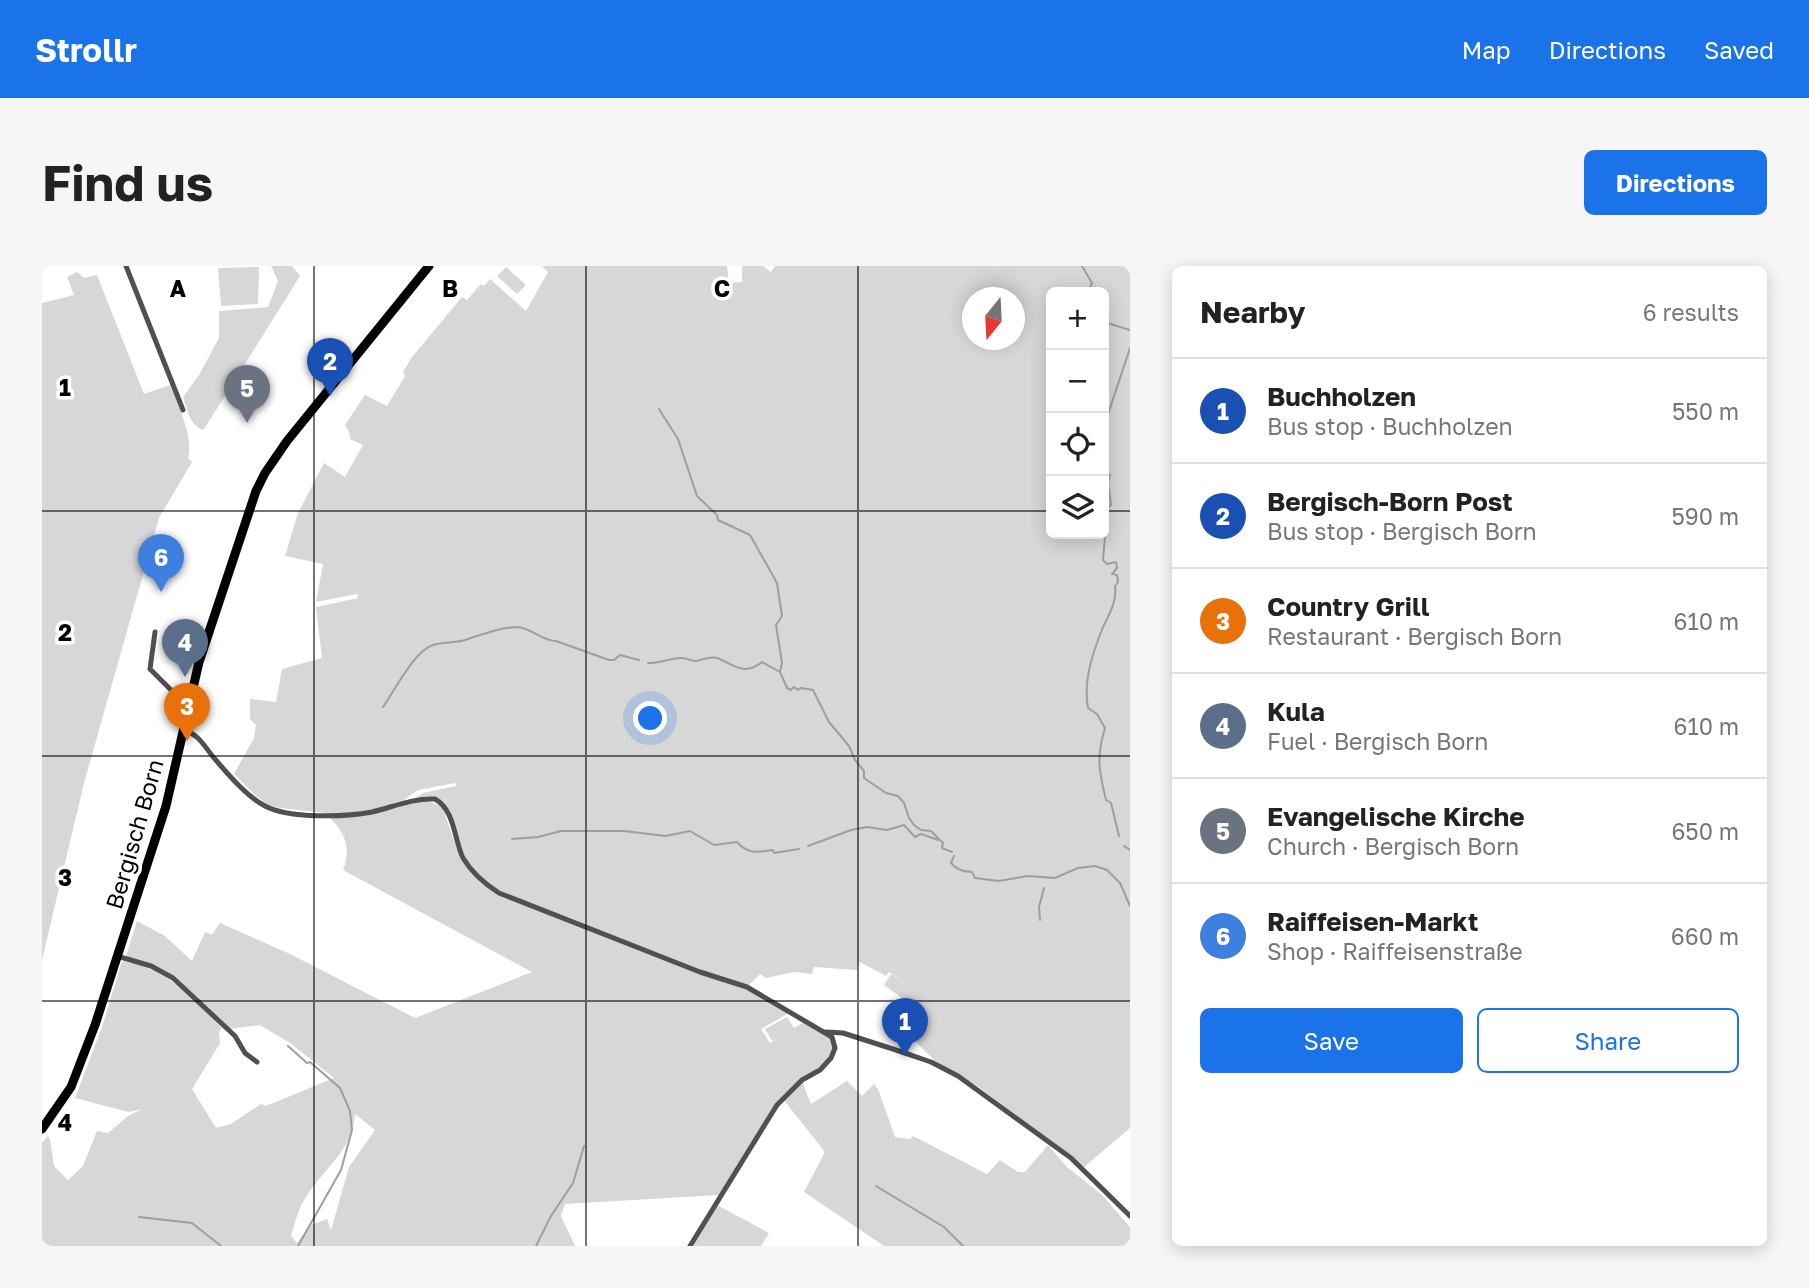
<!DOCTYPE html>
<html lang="en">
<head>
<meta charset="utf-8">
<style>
  body { margin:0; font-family:"Golos Text",sans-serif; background:#f6f6f6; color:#222 }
  .controls { position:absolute; right:21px; top:21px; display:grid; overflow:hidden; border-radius:10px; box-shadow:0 4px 18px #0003 }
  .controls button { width:63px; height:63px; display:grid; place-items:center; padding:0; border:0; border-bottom:2px solid #e0e0e0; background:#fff; color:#222; font:35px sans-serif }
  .compass { position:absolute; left:920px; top:21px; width:63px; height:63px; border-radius:50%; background:#fff; box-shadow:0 4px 18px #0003; rotate:198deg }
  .you { position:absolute; left:609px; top:453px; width:24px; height:24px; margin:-18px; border:5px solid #fff; border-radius:50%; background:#1a73e8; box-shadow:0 0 0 10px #1a73e833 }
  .badge { display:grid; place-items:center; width:46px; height:46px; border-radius:50%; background:#1a73e8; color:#fff; font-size:23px; font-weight:700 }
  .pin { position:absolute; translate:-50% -58px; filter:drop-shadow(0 2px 4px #0008) }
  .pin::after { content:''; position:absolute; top:37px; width:24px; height:21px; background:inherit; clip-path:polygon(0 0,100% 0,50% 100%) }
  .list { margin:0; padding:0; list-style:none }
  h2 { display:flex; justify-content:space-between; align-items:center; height:91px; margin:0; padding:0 28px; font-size:30px }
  h2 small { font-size:23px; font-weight:400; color:#767676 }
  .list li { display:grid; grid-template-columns:46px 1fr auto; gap:21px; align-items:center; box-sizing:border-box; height:105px; padding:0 28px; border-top:2px solid #e0e0e0 }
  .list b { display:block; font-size:26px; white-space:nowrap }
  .list p { margin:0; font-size:23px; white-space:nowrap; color:#767676 }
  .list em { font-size:23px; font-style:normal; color:#767676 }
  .actions { display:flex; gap:14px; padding:21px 28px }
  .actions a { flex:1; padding:16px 0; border:2px solid #1a73e8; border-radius:10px; text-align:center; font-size:24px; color:#1a73e8 }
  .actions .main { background:#1a73e8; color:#fff }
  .icon { flex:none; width:38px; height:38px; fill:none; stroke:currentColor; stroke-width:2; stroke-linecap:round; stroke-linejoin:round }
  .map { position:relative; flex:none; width:1088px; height:980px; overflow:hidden; border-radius:10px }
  header { display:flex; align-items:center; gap:42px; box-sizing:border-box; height:98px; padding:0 35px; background:#1a73e8; color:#fff }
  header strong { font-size:33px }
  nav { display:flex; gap:38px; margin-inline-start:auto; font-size:24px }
  .intro { display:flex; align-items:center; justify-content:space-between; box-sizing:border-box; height:168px; padding:0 42px }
  h1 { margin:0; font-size:49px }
  .button { padding:18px 32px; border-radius:10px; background:#1a73e8; color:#fff; font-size:24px; font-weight:700 }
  main { display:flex; gap:42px; padding:0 42px }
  aside { flex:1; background:#fff; border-radius:10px; box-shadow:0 4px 18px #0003 }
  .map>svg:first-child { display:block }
  .green { fill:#d7d7d7; fill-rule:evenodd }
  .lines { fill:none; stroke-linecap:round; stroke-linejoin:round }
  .stream { stroke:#9e9e9e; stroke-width:2 }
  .minor { stroke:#505050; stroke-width:5 }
  .primary { stroke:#000; stroke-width:9 }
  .grid { fill:none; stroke:#000; stroke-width:2; stroke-opacity:0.55 }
  .labels { text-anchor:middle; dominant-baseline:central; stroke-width:7; stroke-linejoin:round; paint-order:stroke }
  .street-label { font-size:23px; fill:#000; stroke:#fff }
  .grid-label { font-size:23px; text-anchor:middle; font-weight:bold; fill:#000; stroke:#fff; stroke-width:7; stroke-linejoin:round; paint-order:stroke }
</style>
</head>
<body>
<header>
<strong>Strollr</strong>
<nav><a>Map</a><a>Directions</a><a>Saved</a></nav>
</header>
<div class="intro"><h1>Find us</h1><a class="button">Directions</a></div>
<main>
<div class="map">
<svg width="1088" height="980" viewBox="0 0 1088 980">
  <rect width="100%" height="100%" fill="#fff"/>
  <g class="green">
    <path d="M229,0h21l8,10 -94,150 -3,4c-14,-6 -15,-19 -20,-33l16,-22 20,-37v-27l49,-4 10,-26z"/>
    <path d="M500,0h185l2,17 13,-1v-16h21l8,6 4,-6h355v862l-46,39 -105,-80 -43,-25 -29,-29 14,-11 -19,-24 -18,-13 7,-11 21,14 -23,-16 -3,4 -26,-14 -3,8 -43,-3 -2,7 -18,-2 -28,6 -6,-4 -11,11 -40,-12 -209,-81 -24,-19 -10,-14 -21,-56 -9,-6 -21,1 8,-5 33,-7 -1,-3 -37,7 -14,10 -34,11 -35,3 -55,-6 -12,-3 -14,-11 -20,-20 20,-36 2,-13 -6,-6v-20l26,3 6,-33 40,-11 -6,-51 42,-9 -1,-4 -41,8 7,-38 -38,-8 13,-43 26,-50 21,14 18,-32 -13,-6 -1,-7 -4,-7 20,-30 22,11 18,-30 -2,-4 9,-15 50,-60 5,3 14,-16 3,2 6,-7 36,32 22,-39zM1009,26h53v242h-53zM931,32h42v42h-42z"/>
    <path d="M217,1l-1,37 -37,2 -3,-38z"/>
    <path d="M464,1l20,18 -9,9 -20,-18z"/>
    <path d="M35,6l7,6 13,-3 47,119 26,-9c8,19 24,53 18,73l4,4 -33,56 -75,265 -42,177v-657l32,-8 -7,-18z"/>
    <path d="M385,535l15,5 18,52 38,37 142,56 107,38 42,24 -28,16 9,14 9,-6 -7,4 -7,-12 22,-12 7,11 10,-6 27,17 2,9 -6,13 -46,37 -62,97 -154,9 -4,12 14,30h-533v-103l6,-7 2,3 4,27 14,14 15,-14 14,-35 11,2 20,-17 14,-7 -13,3 -54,-14 27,-71 20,-66c48,9 67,34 100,67l-3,4 1,11 -28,46 24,39 15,-4 30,-20 5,2 68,-28 -44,-35 -30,-18 -31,4 -55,-52 -48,-21 11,-35 28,15 27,25 13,-29 7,3 8,-12 70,31 125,64 117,-46 -189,-102c8,-20 3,-37 -13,-52zM313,848l20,16 -26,37 -18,63 -4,-11 -18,7 -12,17 -6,-7c3,-10 6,-22 11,-32 17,-33 50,-50 53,-90z"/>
    <path d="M760,815l9,23 36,-23 15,15 12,-12 4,5 17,48 15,2 3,-3 74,38 13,-14 18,12h7l23,-27 19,22 35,28 28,32v19h-246l-80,-54 21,-40 -42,-53z"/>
    <path d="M675,939l52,28 -8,13h-69z"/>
  </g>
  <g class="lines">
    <g class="stream">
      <path d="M1040,0l10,17 -4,9"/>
      <path d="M1062,56l26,8"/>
      <path d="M617,143l19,30 19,57 20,19 1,5 32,15 27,48 5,33 -6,9 6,38 -2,8"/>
      <path d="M1062,160l26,-78"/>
      <path d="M1062,206l6,3 -2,7 3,23 -7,6"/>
      <path d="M1062,245l2,13 -3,36 4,4 9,-2 1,6 -5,6 5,1 1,7 -3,4c2,15 -5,27 -12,41 -10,25 -20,53 -15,81l9,6 8,14c-9,29 -6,43 1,72l5,3 8,33"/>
      <path d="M606,397c11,0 21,-4 32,-5 5,-1 10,3 16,3 6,-1 14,-5 21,-3 16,6 27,19 45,4l18,10 7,16 4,2 3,-3 4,3 3,-2 12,2 16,32 20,24 6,14 9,11v7l22,15 12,3 6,7 5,15 5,7 7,5 10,1 12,12 -1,5 10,4"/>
      <path d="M341,441c12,-17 31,-56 50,-62 10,-3 22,-2 32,-5 18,-6 33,-12 52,-13 13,0 25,14 39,14l53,19h5l6,-5 19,5"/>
      <path d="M470,573l26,-2 23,-6h63l42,5 24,-5 24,14 23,-3c11,13 22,10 36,8l1,3 25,-4"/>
      <path d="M766,580l43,-16 16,-3 20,3 17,-5 11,12 6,-3 17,6"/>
      <path d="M1082,580l6,4"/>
      <path d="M912,590l-3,7c5,6 12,9 21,9l3,6 24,3 29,-5 27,2 23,-10 17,-2 12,4 13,13 10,23"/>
      <path d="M998,654l-1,-13 5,-19"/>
      <path d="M246,780l19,17 3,-1 30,26 10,23 2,19 -11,40 -43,76"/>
      <path d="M834,920l68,41 19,19"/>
      <path d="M97,951l53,6 29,23"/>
      <path d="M494,980l15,-30 22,-33 11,-37"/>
    </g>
    <g class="minor">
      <path d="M84,0l57,144"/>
      <path d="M113,366l-5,37 32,32 7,1"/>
      <path d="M141,464c16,4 21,16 31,28 14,16 32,38 51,48 24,13 80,11 107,6 21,-5 41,-14 63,-13 20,11 19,41 28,59 9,15 22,26 36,35l201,79 47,15 85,50 3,11 -4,10 -11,12 -18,10 -25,25 -87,141"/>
      <path d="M75,690l34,10 22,12 62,58 10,17 12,9"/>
      <path d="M784,766l17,1 53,17 35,12 27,14 113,82 59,58"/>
    </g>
    <path class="primary" d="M0,863l29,-42 24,-62 71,-219 33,-144 57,-171 9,-18 22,-32 142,-175"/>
  </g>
  <path class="grid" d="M272,0v980M544,0v980M816,0v980M0,245h1009M1062,245h26M0,490h1088M0,735h1088"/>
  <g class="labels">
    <g class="street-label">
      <text transform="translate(92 568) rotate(-74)">Bergisch Born</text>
    </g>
  </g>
  <g class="grid-label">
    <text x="136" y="31">A</text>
    <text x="408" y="31">B</text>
    <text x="680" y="31">C</text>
    <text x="23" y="130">1</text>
    <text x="23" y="375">2</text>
    <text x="23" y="620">3</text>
    <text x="23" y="865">4</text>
  </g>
</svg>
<div class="controls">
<button>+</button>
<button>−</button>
<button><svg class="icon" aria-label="locate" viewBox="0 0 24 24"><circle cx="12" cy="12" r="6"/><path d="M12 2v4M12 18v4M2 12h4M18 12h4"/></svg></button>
<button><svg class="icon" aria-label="layers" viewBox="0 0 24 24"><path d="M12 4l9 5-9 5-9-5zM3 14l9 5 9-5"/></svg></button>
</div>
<svg class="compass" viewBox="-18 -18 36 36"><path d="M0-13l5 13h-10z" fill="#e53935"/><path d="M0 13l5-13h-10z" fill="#767676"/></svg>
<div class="you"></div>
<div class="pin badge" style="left:863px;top:790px;background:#1a4fb4">1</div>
<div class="pin badge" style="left:288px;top:130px;background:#1a4fb4">2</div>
<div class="pin badge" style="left:145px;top:475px;background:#e8710a">3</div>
<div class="pin badge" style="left:143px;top:411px;background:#5c6f8a">4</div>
<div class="pin badge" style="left:205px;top:157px;background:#6b7280">5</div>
<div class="pin badge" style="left:119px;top:326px;background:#3f7fe0">6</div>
</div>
<aside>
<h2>Nearby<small>6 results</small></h2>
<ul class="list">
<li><span class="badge" style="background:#1a4fb4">1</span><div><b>Buchholzen</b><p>Bus stop · Buchholzen</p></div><em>550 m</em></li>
<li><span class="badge" style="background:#1a4fb4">2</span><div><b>Bergisch-Born Post</b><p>Bus stop · Bergisch Born</p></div><em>590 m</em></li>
<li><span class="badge" style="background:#e8710a">3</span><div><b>Country Grill</b><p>Restaurant · Bergisch Born</p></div><em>610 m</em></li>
<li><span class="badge" style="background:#5c6f8a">4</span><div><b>Kula</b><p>Fuel · Bergisch Born</p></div><em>610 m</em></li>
<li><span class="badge" style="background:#6b7280">5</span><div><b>Evangelische Kirche</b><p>Church · Bergisch Born</p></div><em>650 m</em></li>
<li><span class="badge" style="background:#3f7fe0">6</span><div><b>Raiffeisen-Markt</b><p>Shop · Raiffeisenstraße</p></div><em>660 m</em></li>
</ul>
<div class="actions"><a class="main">Save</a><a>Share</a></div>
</aside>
</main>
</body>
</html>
